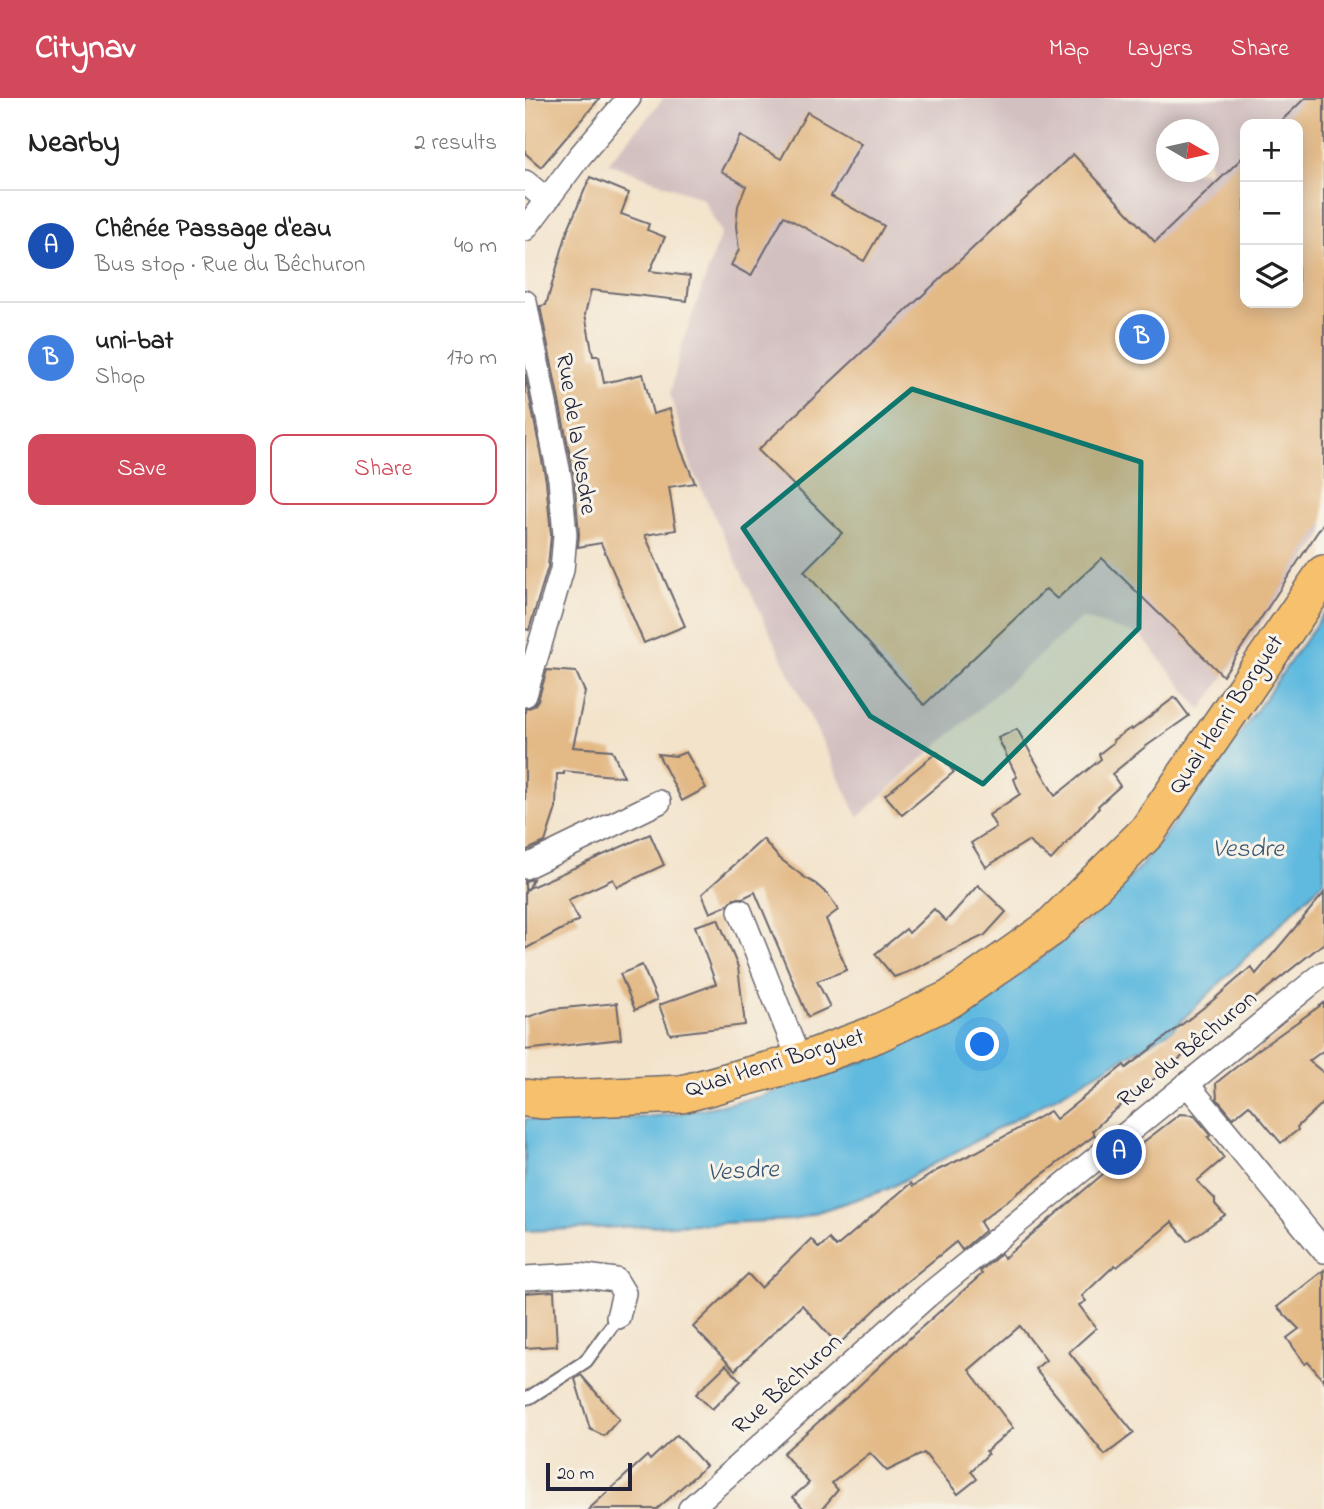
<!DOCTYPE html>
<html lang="en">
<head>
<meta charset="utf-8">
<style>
  body { margin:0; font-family:"Indie Flower",sans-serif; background:#f2f2f2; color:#222 }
  .controls { position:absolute; right:21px; top:21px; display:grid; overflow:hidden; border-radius:14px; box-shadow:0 4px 18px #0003 }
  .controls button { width:63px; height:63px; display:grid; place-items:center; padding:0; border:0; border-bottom:2px solid #e0e0e0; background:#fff; color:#222; font:35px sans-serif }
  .compass { position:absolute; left:631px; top:21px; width:63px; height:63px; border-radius:50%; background:#fff; box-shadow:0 4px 18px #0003; rotate:99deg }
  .scale { position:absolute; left:21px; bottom:18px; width:86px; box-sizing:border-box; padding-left:7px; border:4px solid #22223b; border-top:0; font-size:19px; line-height:24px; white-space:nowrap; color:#22223b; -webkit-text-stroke:5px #f7f3e8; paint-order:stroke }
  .you { position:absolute; left:458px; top:947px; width:24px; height:24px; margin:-18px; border:5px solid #fff; border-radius:50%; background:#1a73e8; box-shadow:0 0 0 10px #1a73e833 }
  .badge { display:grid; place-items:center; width:46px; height:46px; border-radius:50%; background:#d1495b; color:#fff; font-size:23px; font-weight:700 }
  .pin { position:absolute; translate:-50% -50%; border:4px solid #fff; box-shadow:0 2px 7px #0006 }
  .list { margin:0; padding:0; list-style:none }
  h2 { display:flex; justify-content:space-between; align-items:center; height:91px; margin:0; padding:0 28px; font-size:30px }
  h2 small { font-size:23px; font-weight:400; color:#767676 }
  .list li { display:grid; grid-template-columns:46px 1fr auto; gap:21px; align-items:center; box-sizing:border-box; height:112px; padding:0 28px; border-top:2px solid #e0e0e0 }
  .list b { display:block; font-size:26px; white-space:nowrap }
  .list p { margin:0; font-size:23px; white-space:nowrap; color:#767676 }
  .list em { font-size:23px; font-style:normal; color:#767676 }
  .actions { display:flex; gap:14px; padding:21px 28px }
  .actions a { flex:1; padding:16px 0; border:2px solid #d1495b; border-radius:14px; text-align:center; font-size:24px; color:#d1495b }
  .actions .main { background:#d1495b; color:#fff }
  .icon { flex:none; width:38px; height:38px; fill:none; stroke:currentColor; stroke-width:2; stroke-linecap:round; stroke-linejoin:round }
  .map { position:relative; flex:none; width:799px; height:1411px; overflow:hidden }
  header { display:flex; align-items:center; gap:42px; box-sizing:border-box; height:98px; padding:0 35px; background:#d1495b; color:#fff }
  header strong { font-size:33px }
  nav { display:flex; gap:38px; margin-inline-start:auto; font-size:24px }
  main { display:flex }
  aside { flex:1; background:#fff }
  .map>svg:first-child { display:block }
  .industrial { fill:#d2bfc0; fill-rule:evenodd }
  .water { fill:#61badf; stroke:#426e8d; stroke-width:2 }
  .building { fill:#e3b986 }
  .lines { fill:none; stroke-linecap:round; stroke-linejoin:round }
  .lane-casing { stroke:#6b666d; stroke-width:16 }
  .street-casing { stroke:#6b666d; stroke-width:26 }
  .primary-casing { stroke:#6b666d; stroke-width:40 }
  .lane { stroke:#fff; stroke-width:12 }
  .street { stroke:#fff; stroke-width:23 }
  .primary { stroke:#f7c06c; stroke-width:37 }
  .marked { fill:#0f766e; fill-opacity:0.2; stroke:#0f766e; stroke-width:5; stroke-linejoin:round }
  .labels { text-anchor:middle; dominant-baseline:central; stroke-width:6; stroke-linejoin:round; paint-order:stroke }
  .street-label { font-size:24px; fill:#22223b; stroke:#f7f3e8 }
  .water-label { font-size:26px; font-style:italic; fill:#385774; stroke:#f7f3e8 }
</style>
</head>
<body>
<header>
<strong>Citynav</strong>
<nav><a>Map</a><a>Layers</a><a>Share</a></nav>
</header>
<main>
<aside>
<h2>Nearby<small>2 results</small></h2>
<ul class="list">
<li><span class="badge" style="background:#1a4fb4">A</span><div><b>Chênée Passage d'eau</b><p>Bus stop · Rue du Bêchuron</p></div><em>40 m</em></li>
<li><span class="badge" style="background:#3f7fe0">B</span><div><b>uni-bat</b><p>Shop</p></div><em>170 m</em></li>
</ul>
<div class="actions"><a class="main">Save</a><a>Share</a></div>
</aside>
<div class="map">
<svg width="799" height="1411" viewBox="0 0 799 1411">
  <rect width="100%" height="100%" fill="#f7f3e8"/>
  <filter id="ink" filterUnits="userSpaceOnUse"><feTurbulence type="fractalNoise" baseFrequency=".0143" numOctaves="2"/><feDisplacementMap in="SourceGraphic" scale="14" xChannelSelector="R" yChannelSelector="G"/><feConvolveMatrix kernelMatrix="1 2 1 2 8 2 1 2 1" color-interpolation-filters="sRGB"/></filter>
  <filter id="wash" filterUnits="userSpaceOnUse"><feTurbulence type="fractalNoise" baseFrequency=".00686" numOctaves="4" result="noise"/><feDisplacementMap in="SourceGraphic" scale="28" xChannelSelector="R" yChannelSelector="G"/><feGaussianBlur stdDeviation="1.57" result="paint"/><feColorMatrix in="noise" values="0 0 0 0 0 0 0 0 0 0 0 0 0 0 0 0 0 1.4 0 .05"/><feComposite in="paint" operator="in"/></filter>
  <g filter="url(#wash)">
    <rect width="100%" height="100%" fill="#f3e3cb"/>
    <path class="industrial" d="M139,0h660v435l-123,177 -60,-74 -60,-18 -223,199 -166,-348 -22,-75 12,-49 39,-112 -18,-34 -95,-36zM720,26h53v179h-53zM642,32h42v42h-42z"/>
    <path class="water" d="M799,515v268l-152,149 -111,64 -173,95 -95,31 -268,11v-112l62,4 95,-10 77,-16 107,-36 92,-45 79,-55 55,-44 48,-50 79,-103z"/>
    <g id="blocks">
      <g class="building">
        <path d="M0,0h75l-59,69 -16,-14z"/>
        <path d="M780,0h19v424l-101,154 -121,-118 -45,41 -11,-10 -122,116 -120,-134 38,-38 -84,-83 315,-296 82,88 90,-87v148h53v-179h-20z"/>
        <path d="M282,14l54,31 -30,53 53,30 -20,35 -80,-45 -33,60 -20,-11 8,-15 -3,-24 2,-20 8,-20 -25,-15 19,-35 41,23z"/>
        <path d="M65,79l39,16 -8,21 28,10 -2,6 18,7 -15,34 40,5 -3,25 -96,-11 -6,24 8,42h6l5,27 39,-9 10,40 17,-5 10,38 15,36 -26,4 7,43 -31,5 40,91 -41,17 -43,-100 -23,4 1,-13 -5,-58 -34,-170 6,-1 22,-76z"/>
        <path d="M0,276l21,107 5,54 -3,32 -19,63 -4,-1z"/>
        <path d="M22,572l29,2 9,20 -12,55 39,3 12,27 -60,-6v3h-7l-1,34 -11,34 -20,9v-142l9,-3 4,-6z"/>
        <path d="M650,599l14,19 -44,31 -33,27 8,12 -22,20 1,2 -48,52 -23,-19 -42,26 -15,-24 25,-16 -7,-12 31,-21 -6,-15 3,-2 -19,-39 19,-9 38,67 46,-37 -2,-5 15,-12 -1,-2 18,-12 1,2z"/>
        <path d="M161,654l20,36 -24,13 -24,-47 18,2z"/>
        <path d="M412,654l17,20 -52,43 -17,-20z"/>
        <path d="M125,736l14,31 -47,22 -4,-8 -45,21 11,20 -54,29v-59l4,-1 -4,-1v-7l8,-2 -4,9z"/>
        <path d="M238,741l15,18 26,20 12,7 13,12 9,14 -12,9 21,51 -30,11 13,26 -22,10 -53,-125 -12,6h-9l-6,7 -18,8 -8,-19z"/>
        <path d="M453,787l28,27 -21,23 -77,37 -14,5 -19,-23 31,-25 3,4 25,-24 12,12z"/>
        <path d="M799,795v50l-215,172 -17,16 3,4 -100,75 -15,12 5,8 -23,20 -6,-8 -62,50 -56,53 -36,-40 -67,65 -42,-43 55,-53 13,14 50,-49 8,9 10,-9 7,8 75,-64 2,3 25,-16 38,-18 74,-41 6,8 68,-54 2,3 86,-67 39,-34 5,7z"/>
        <path d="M193,821l20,48 7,58 -75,9 -11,-29 57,-21 -21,-58z"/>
        <path d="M117,867l15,35 -22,10 -15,-36z"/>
        <path d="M92,905l4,36 -96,11v-32l27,-9z"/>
        <path d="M799,905v47l-15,11 15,12v29l-27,25 1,3 -17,13 -32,-38 -16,13 -16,-19 -1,-16 43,-34z"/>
        <path d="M655,1016l14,1 17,20 -3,2 16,21 -27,23 18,18v5l10,11 -37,26 -16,-19 -55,45 -2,-2 -33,31 4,5 -7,4 17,23 -27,24 65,81 -29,22 -70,-86 11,-9 -26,-34 -51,44 44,58 -27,23 2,3 -17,17 6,8 -19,15 -34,-41 -37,18 -17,-18 -38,30 6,7 -16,19h-18l-11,-12 16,-14 -26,-30 65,-57 66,-62 68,-60 -2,-3 21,-17 3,4 112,-95z"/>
        <path d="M799,1172v111l-16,-19 -3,2 -18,-26 12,-9 -22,-22z"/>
        <path d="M29,1193l3,55 -32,2v-55z"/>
        <path d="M201,1267l15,16 -29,28 -16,-15z"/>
        <path d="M56,1277l38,44 -15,17 -14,-7 -15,-50z"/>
        <path d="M152,1337l29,31 -49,43h-68l58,-53 3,4z"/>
      </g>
    </g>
  </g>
  <g filter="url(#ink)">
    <use href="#blocks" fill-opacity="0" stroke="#6b666d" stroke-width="2"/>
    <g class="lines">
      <defs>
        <path id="lane" d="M0,1300l5,-1 56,-36 32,-44"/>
        <g id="street">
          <path d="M0,84l22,18"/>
          <path d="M0,131l54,-72 50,-59"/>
          <path d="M0,204l35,177 5,56 -3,35 -37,125"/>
          <path d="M0,769l134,-65"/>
          <path d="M215,813l60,151"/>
          <path d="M662,986l137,167"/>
          <path d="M0,1180l53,-3 38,5 8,13 -6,24"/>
          <path d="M165,1411l237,-213 397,-323"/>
        </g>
        <path id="primary" d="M0,1000l17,2 140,-6 118,-32 76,-28 74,-35 99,-70 98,-97 177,-258"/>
      </defs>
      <use href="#lane" class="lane-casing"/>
      <use href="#street" class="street-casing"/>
      <use href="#primary" class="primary-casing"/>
      <use href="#lane" class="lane"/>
      <use href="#street" class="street"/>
      <use href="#primary" class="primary"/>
    </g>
  </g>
  <path class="marked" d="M387,291l229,73 -2,166 -156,156 -113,-68 -127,-188z"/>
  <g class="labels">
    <g class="street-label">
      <text transform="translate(50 336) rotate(81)">Rue de la Vesdre</text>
      <text transform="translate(702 617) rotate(-56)">Quai Henri Borguet</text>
      <text transform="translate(663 952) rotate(-39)">Rue du Bêchuron</text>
      <text transform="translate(250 966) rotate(-17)">Quai Henri Borguet</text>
      <text transform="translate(263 1287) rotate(-42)">Rue Bêchuron</text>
    </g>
    <g class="water-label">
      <text x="723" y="752">Vesdre</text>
      <text transform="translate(218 1074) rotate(-3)">Vesdre</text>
    </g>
  </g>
</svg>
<div class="controls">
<button>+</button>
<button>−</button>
<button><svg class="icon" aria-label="layers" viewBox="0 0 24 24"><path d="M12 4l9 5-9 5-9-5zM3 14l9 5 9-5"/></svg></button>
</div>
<svg class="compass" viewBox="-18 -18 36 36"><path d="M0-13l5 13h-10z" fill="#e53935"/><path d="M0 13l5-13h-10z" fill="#767676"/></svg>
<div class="scale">20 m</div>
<div class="you"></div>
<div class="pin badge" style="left:594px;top:1054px;background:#1a4fb4">A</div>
<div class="pin badge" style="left:617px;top:239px;background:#3f7fe0">B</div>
</div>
</main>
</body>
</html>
